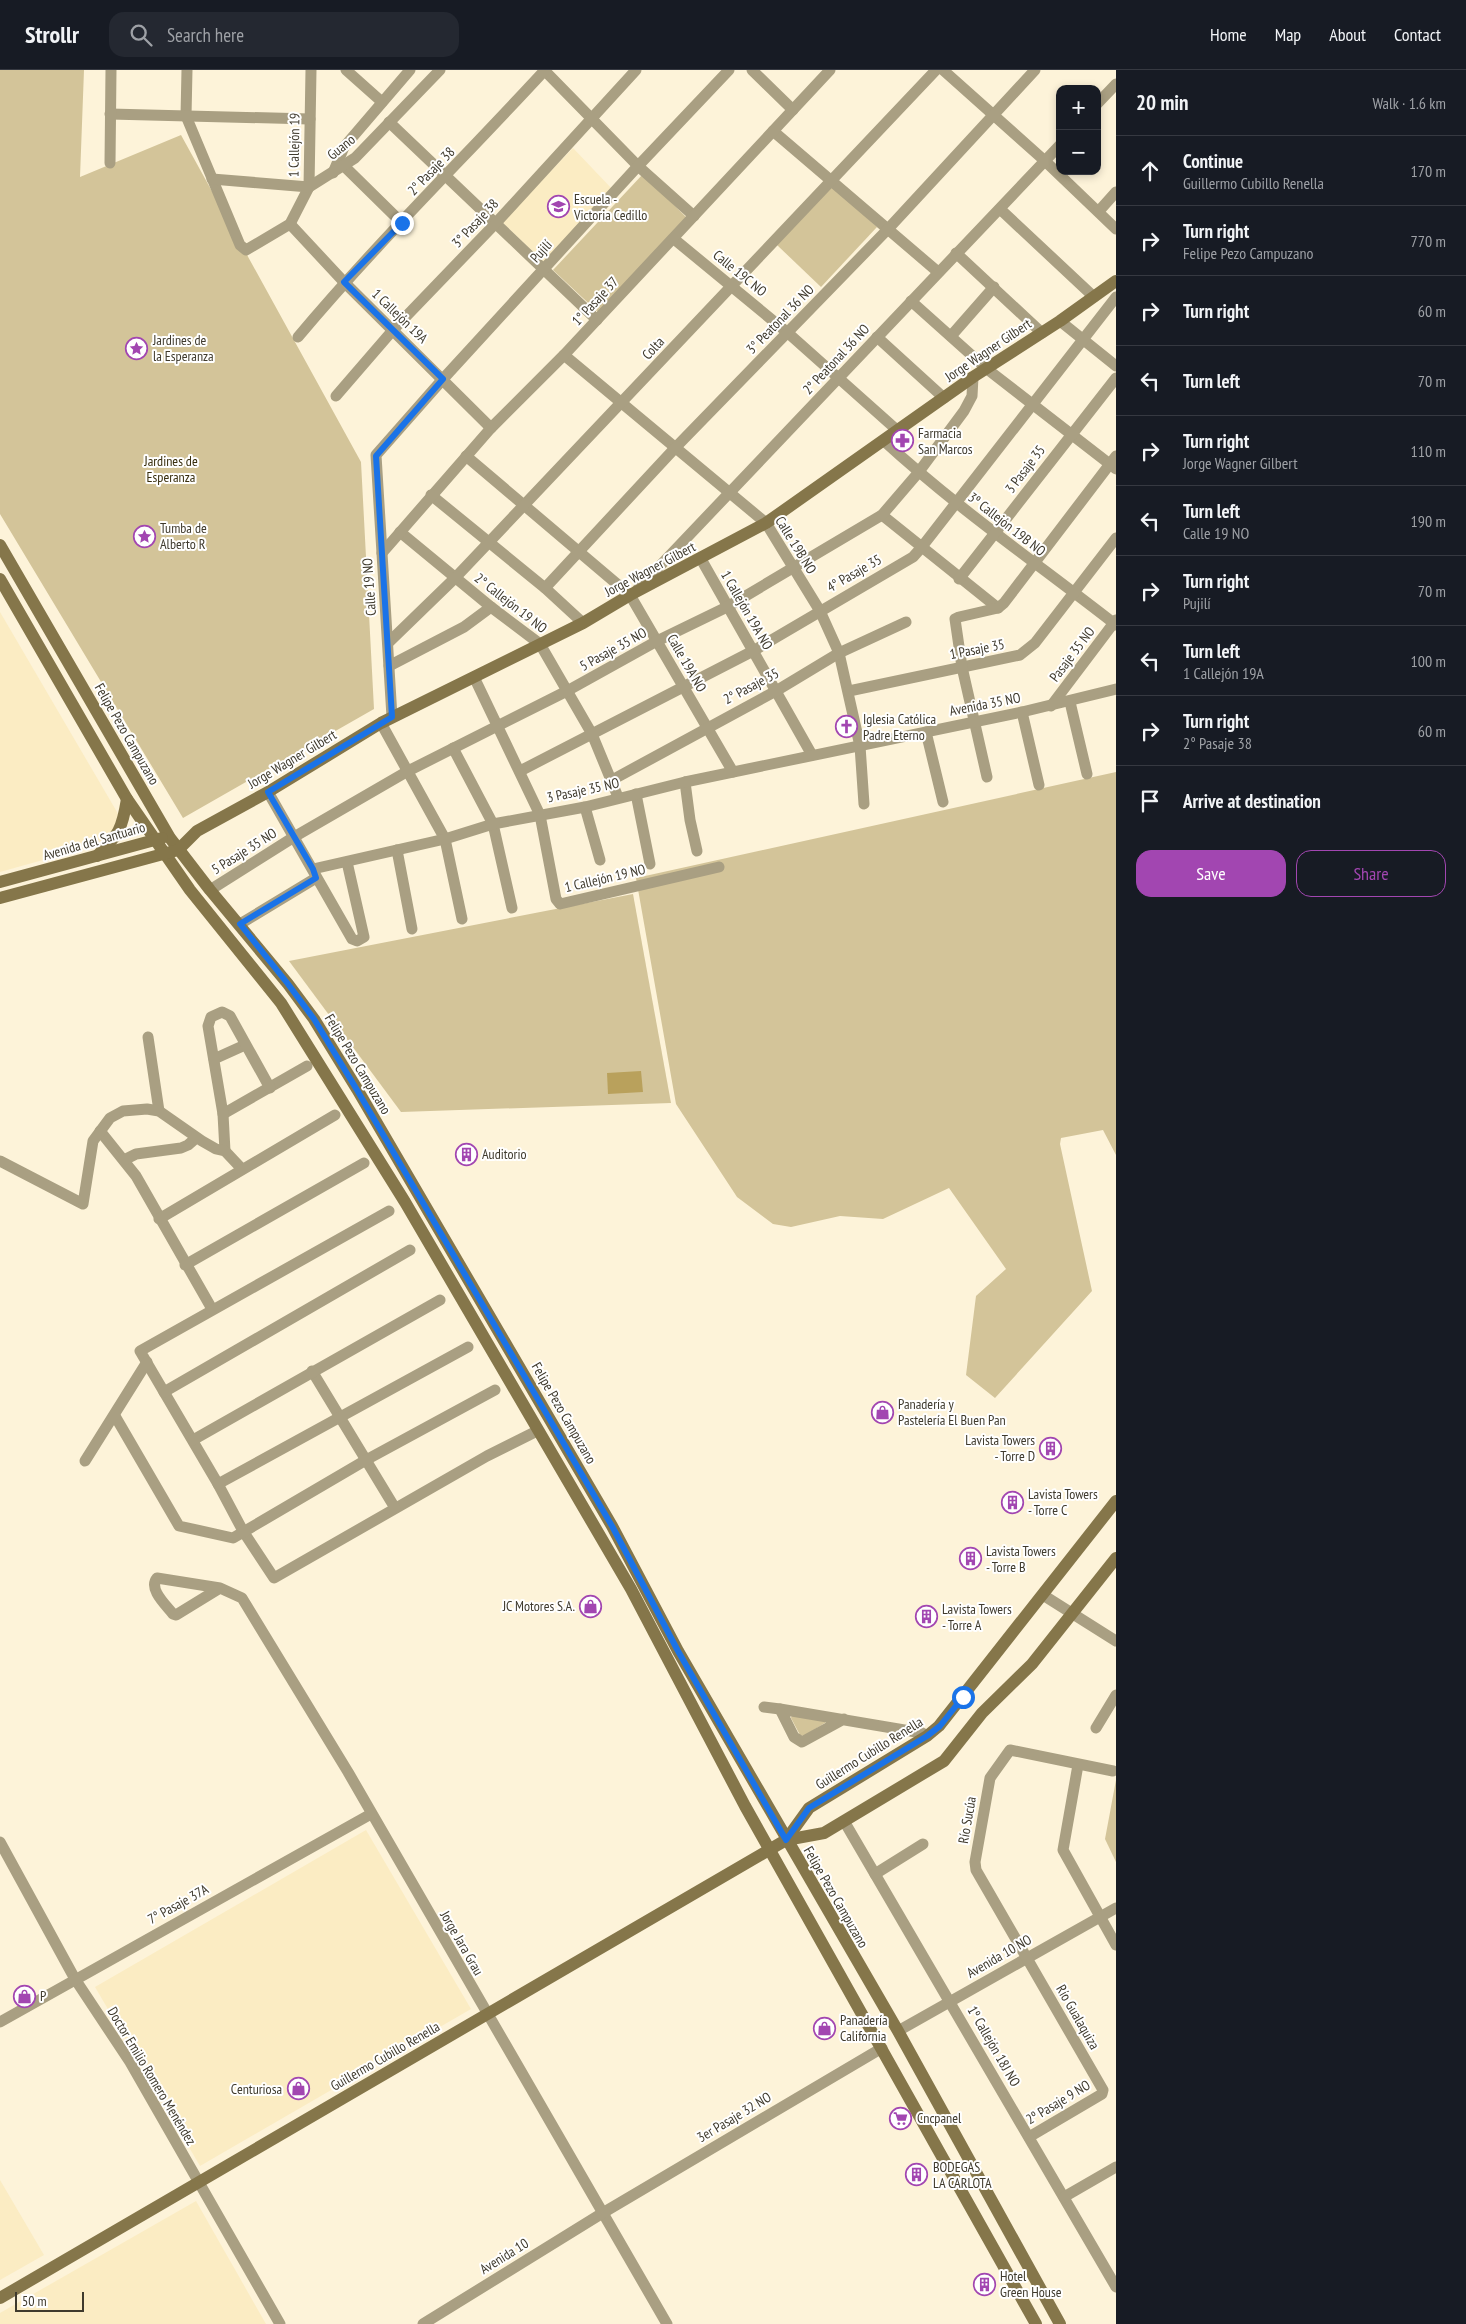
<!DOCTYPE html>
<html lang="en">
<head>
<meta charset="utf-8">
<style>
  body { margin:0; font-family:"PT Sans Narrow",sans-serif; background:#242831; color:#f1f3f6 }
  .controls { position:absolute; right:15px; top:15px; display:grid; overflow:hidden; border-radius:10px; box-shadow:0 2px 8px #0003 }
  .controls button { width:45px; height:45px; display:grid; place-items:center; padding:0; border:0; border-bottom:1px solid #363941; background:#171b24; color:#f1f3f6; font:25px sans-serif }
  .scale { position:absolute; left:15px; bottom:12px; width:69px; box-sizing:border-box; padding-left:5px; border:2px solid #3f3a2d; border-top:0; font-size:14px; line-height:18px; white-space:nowrap; color:#3f3a2d; -webkit-text-stroke:4px #fff; paint-order:stroke }
  .stop { position:absolute; width:15px; height:15px; margin:-11px; border:4px solid #1a73e8; border-radius:50%; background:#fff }
  .stop.end { background:#1a73e8; border-color:#fff; box-shadow:0 1px 5px #0008 }
  .list { margin:0; padding:0; list-style:none }
  h2 { display:flex; justify-content:space-between; align-items:center; height:65px; margin:0; padding:0 20px; font-size:21px }
  h2 small { font-size:16px; font-weight:400; color:#9ea1a6 }
  .list li { display:grid; grid-template-columns:32px 1fr auto; gap:15px; align-items:center; box-sizing:border-box; height:70px; padding:0 20px; border-top:1px solid #363941 }
  .list b { display:block; font-size:19px; white-space:nowrap }
  .list p { margin:0; font-size:16px; white-space:nowrap; color:#9ea1a6 }
  .list em { font-size:16px; font-style:normal; color:#9ea1a6 }
  .actions { display:flex; gap:10px; padding:15px 20px }
  .actions a { flex:1; padding:11px 0; border:1px solid #a246b1; border-radius:15px; text-align:center; font-size:18px; color:#a246b1 }
  .actions .main { background:#a246b1; color:#fff }
  .icon { flex:none; width:28px; height:28px; fill:none; stroke:currentColor; stroke-width:2; stroke-linecap:round; stroke-linejoin:round }
  .map { position:relative; flex:none; width:1116px; height:2254px; overflow:hidden }
  header { display:flex; align-items:center; gap:30px; box-sizing:border-box; height:70px; padding:0 25px; background:#171b24; border-bottom:1px solid #363941 }
  header strong { font-size:24px }
  nav { display:flex; gap:28px; margin-inline-start:auto; font-size:18px }
  .search { width:350px; height:45px; background:#242831; display:flex; align-items:center; gap:12px; box-sizing:border-box; padding:0 18px; border-radius:15px; color:#9ea1a6; font-size:19px }
  main { display:flex }
  aside { flex:1; background:#171b24 }
  .map>svg:first-child { display:block }
  .built { fill:#fbecc3 }
  .green { fill:#d3c499 }
  .water { fill:#b9a15c }
  .lines { fill:none; stroke-linecap:round; stroke-linejoin:round }
  .street { stroke:#a99f82; stroke-width:11 }
  .secondary { stroke:#85764a; stroke-width:12 }
  .route { stroke:#1a73e8; stroke-width:6 }
  .labels { text-anchor:middle; dominant-baseline:central; stroke-width:4; stroke-linejoin:round; paint-order:stroke }
  .street-label { font-size:14px; fill:#3f3a2d; stroke:#fff }
  .poi-label { font-size:14px; fill:#3f3a2d; stroke:#fff; text-anchor:start }
  .park-label { font-size:14px; fill:#382e0e; stroke:#fff }
</style>
</head>
<body>
<header>
<strong>Strollr</strong>
<div class="search"><svg class="icon" aria-label="search" viewBox="0 0 24 24"><circle cx="10" cy="10" r="6"/><path d="M15 15l6 6"/></svg>Search here</div>
<nav><a>Home</a><a>Map</a><a>About</a><a>Contact</a></nav>
</header>
<main>
<div class="map">
<svg width="1116" height="2254" viewBox="0 0 1116 2254">
  <rect width="100%" height="100%" fill="#fdf3d9"/>
  <g class="built">
    <path d="M573,78l41,43 -69,72 -43,-41z"/>
    <path d="M0,542l117,200 3,8 -10,16 -17,10 -93,26z"/>
    <path d="M366,1760l105,179 -271,157 -105,-179z"/>
    <path d="M0,2110l44,75 -44,25z"/>
    <path d="M196,2131l70,123h-266v-11z"/>
  </g>
  <g class="green">
    <path d="M0,0h84l-4,107 101,-42 180,327 13,247 -191,109 -183,-304z"/>
    <path d="M643,104l46,46 -89,94 -47,-44z"/>
    <path d="M832,116l45,41 -56,60 -44,-42z"/>
    <path d="M1116,702v383l-13,-25 -42,8 -1,6 32,147 -97,107 -29,-23 10,-79 30,-27 -57,-81 -66,31 -43,-3 -49,11 -18,-3 -36,-27 -61,-93 -40,-226z"/>
    <path d="M633,824l38,209 -270,9 -112,-151z"/>
    <path d="M792,1645l36,6 -24,15 -4,-1 -9,-17z"/>
    <path d="M1116,1710v82l-11,-23z"/>
  </g>
  <path class="water" d="M641,1001l2,21 -35,2 -1,-21z"/>
  <g class="lines">
    <g class="street">
      <path d="M187,0l-1,46 54,129 6,5 44,-26 19,-37 2,-117"/>
      <path d="M346,0l36,32"/>
      <path d="M544,0l94,96 56,50"/>
      <path d="M752,0l41,40"/>
      <path d="M943,0l102,91 71,68"/>
      <path d="M1097,34l19,-20"/>
      <path d="M110,44l200,5"/>
      <path d="M389,52l208,198"/>
      <path d="M773,61l165,141"/>
      <path d="M110,93l1,-93"/>
      <path d="M344,96l58,57"/>
      <path d="M333,103l11,-26 66,-77"/>
      <path d="M212,109l97,8 46,-29 85,-88"/>
      <path d="M1000,139l94,88"/>
      <path d="M1099,141l17,-19"/>
      <path d="M290,154l54,58 147,146"/>
      <path d="M674,169l114,94 110,98"/>
      <path d="M956,183l86,80"/>
      <path d="M911,231l76,68 129,100"/>
      <path d="M1060,251l56,45"/>
      <path d="M951,266l43,-49"/>
      <path d="M298,267c78,-93 165,-178 247,-267"/>
      <path d="M877,267l67,61"/>
      <path d="M564,285l202,168 54,88 19,42 21,93 4,58"/>
      <path d="M336,326l57,-66 102,-106 141,-154"/>
      <path d="M884,371c73,67 154,123 232,184"/>
      <path d="M466,386l164,139 103,177"/>
      <path d="M431,425l114,93 38,35"/>
      <path d="M882,445l116,93"/>
      <path d="M400,462l91,75 49,37 52,90 26,63"/>
      <path d="M382,483l109,-125 73,-73 266,-285"/>
      <path d="M701,489l111,196"/>
      <path d="M959,509l157,-201"/>
      <path d="M545,518l131,-141 212,-218 147,-159"/>
      <path d="M637,520l423,-445"/>
      <path d="M388,573l67,-65 481,-508"/>
      <path d="M389,596l75,-39 27,-20"/>
      <path d="M474,607l66,138 16,84 4,5 159,-37"/>
      <path d="M849,621l171,-36 15,-12 81,-105"/>
      <path d="M1070,632l17,72"/>
      <path d="M1051,636l65,-86"/>
      <path d="M1022,642l17,73"/>
      <path d="M392,647l-16,-262 67,-76 195,-213 91,-96"/>
      <path d="M381,653l64,116 17,80"/>
      <path d="M926,662l17,70"/>
      <path d="M453,678l40,76 19,84"/>
      <path d="M520,701l233,-120 160,-94 8,-9 195,-251"/>
      <path d="M987,707l-25,-110 -7,-48 4,-2 39,-9 6,-5 112,-147"/>
      <path d="M612,710l164,-89 63,-38 67,-31"/>
      <path d="M685,712l5,38 7,31"/>
      <path d="M268,722l84,147 5,2 7,-4 -17,-75"/>
      <path d="M636,724l14,70"/>
      <path d="M585,737l15,53"/>
      <path d="M397,780l15,79"/>
      <path d="M313,799l132,-30 48,-15 92,-17 100,-25 337,-70 94,-23"/>
      <path d="M210,820l84,-53 114,-66 159,-80 90,-50 70,-34 155,-92 36,-42 46,-62 8,-15 1,-19"/>
      <path d="M240,854l76,-46"/>
      <path d="M148,967l11,74"/>
      <path d="M214,989l31,-14"/>
      <path d="M223,1044l84,-48"/>
      <path d="M100,1061l36,45 76,133"/>
      <path d="M225,1081l-2,-37 -15,-88 3,-9 11,-5 8,4 40,72"/>
      <path d="M124,1090l12,-6 45,-6 7,-3 8,-7"/>
      <path d="M0,1091l83,43 10,-63 17,-23 13,-7 24,-2 12,2 43,30 14,8 9,2 16,17"/>
      <path d="M389,1141l-249,140 78,133 25,47 31,47 213,-122 50,-25"/>
      <path d="M159,1149l176,-104"/>
      <path d="M185,1195l179,-102"/>
      <path d="M312,1301l83,137"/>
      <path d="M164,1322l246,-142"/>
      <path d="M115,1346l64,110 54,12 133,-78 129,-70"/>
      <path d="M193,1370l247,-140"/>
      <path d="M85,1391l62,-99"/>
      <path d="M218,1414l250,-137"/>
      <path d="M220,1518l-44,27 -3,-1c-7,-9 -25,-25 -16,-36l63,10 22,10 106,174 319,552"/>
      <path d="M1043,1525l73,46"/>
      <path d="M764,1637l16,2"/>
      <path d="M844,1649l-42,23 -8,-5 -14,-28 142,24 5,3"/>
      <path d="M1096,1658l20,-33"/>
      <path d="M1078,1695l-15,85 53,95"/>
      <path d="M844,1751l272,466"/>
      <path d="M0,1772l75,137 55,83 150,262"/>
      <path d="M875,1804l48,-30"/>
      <path d="M0,1952l371,-208"/>
      <path d="M898,1961l218,-123"/>
      <path d="M1029,2067l73,-43 1,-4 -127,-220 -1,-8 15,-84 20,-28 103,21"/>
      <path d="M1064,2127l52,-30"/>
      <path d="M423,2254l178,-110 281,-166"/>
    </g>
    <g class="secondary">
      <path d="M0,475l170,293 40,52 78,94 26,35 43,70 255,437 66,125 220,380 162,293"/>
      <path d="M0,509l127,220 63,91 91,113 124,199 226,387 114,217 291,518"/>
      <path d="M97,786c22,-22 25,-26 30,-57"/>
      <path d="M0,812l162,-44"/>
      <path d="M0,828l178,-48 19,-19 71,-39 113,-69 202,-100 47,-28 136,-72 207,-146 87,-56 56,-40"/>
      <path d="M786,1770l23,-32 118,-72 12,-10 177,-225"/>
      <path d="M0,2228l786,-458 38,-7 120,-72 38,-48 50,-49 84,-106"/>
    </g>
  </g>
  <g class="lines">
    <path class="route" d="M402,153l-58,59 99,97 -67,77 16,261 -124,75 45,77 3,9 -76,46 48,60 26,35 43,71 255,436 66,125 108,189 23,-32 118,-72 13,-10 23,-29"/>
  </g>
  <defs>
    <symbol id="school-ring" viewBox="-11 -11 22 22"><circle r="9.5" fill="#fff" stroke="#a246b1" stroke-width="1.5"/><path d="M0-5L7-2L0 1L-7-2ZM-4 1L0 2.5L4 1V4Q0 6-4 4Z" fill="#a246b1"/></symbol>
    <symbol id="sight-ring" viewBox="-11 -11 22 22"><circle r="9.5" fill="#fff" stroke="#a246b1" stroke-width="1.5"/><path d="M0-6L1.8-2.2L6-1.7L2.9 1.2L3.7 5.4L0 3.3L-3.7 5.4L-2.9 1.2L-6-1.7L-1.8-2.2Z" fill="#a246b1"/></symbol>
    <symbol id="pharmacy-ring" viewBox="-11 -11 22 22"><circle r="9.5" fill="#fff" stroke="#a246b1" stroke-width="1.5"/><path d="M-2-6h4v4h4v4h-4v4h-4v-4h-4v-4h4Z" fill="#a246b1"/></symbol>
    <symbol id="church-ring" viewBox="-11 -11 22 22"><circle r="9.5" fill="#fff" stroke="#a246b1" stroke-width="1.5"/><path d="M-1.2-6h2.4v3.5h3.3v2.4h-3.3V6h-2.4V-.1h-3.3v-2.4h3.3Z" fill="#a246b1"/></symbol>
    <symbol id="building-ring" viewBox="-11 -11 22 22"><circle r="9.5" fill="#fff" stroke="#a246b1" stroke-width="1.5"/><path d="M-4-6H4V6H1V3H-1V6H-4ZM-2.5-4.3h1.7v1.8h-1.7ZM.8-4.3h1.7v1.8H.8ZM-2.5-1h1.7V.8h-1.7ZM.8-1h1.7V.8H.8Z" fill="#a246b1"/></symbol>
    <symbol id="shop-ring" viewBox="-11 -11 22 22"><circle r="9.5" fill="#fff" stroke="#a246b1" stroke-width="1.5"/><path d="M-5-2.5h2.3a2.7 3.5 0 0 1 5.4 0H5L5.5 6h-11ZM-1.5-2.5h3a1.5 2.3 0 0 0-3 0Z" fill="#a246b1"/></symbol>
    <symbol id="supermarket-ring" viewBox="-11 -11 22 22"><circle r="9.5" fill="#fff" stroke="#a246b1" stroke-width="1.5"/><path d="M-6-5.5h2.5l.6 2H6L4.5 2H-2.5L-4.4-4H-6ZM-1.5 3.2a1.3 1.3 0 1 0 .1 0ZM3 3.2a1.3 1.3 0 1 0 .1 0Z" fill="#a246b1"/></symbol>
  </defs>
  <g fill-rule="evenodd">
    <use href="#school-ring" x="546" y="124" width="25" height="25"/>
    <use href="#sight-ring" x="124" y="266" width="25" height="25"/>
    <use href="#pharmacy-ring" x="890" y="358" width="25" height="25"/>
    <use href="#sight-ring" x="132" y="454" width="25" height="25"/>
    <use href="#church-ring" x="834" y="644" width="25" height="25"/>
    <use href="#building-ring" x="454" y="1072" width="25" height="25"/>
    <use href="#shop-ring" x="870" y="1330" width="25" height="25"/>
    <use href="#building-ring" x="1038" y="1366" width="25" height="25"/>
    <use href="#building-ring" x="1000" y="1420" width="25" height="25"/>
    <use href="#building-ring" x="958" y="1476" width="25" height="25"/>
    <use href="#shop-ring" x="578" y="1524" width="25" height="25"/>
    <use href="#building-ring" x="914" y="1534" width="25" height="25"/>
    <use href="#shop-ring" x="12" y="1914" width="25" height="25"/>
    <use href="#shop-ring" x="812" y="1946" width="25" height="25"/>
    <use href="#shop-ring" x="286" y="2006" width="25" height="25"/>
    <use href="#supermarket-ring" x="888" y="2036" width="25" height="25"/>
    <use href="#building-ring" x="904" y="2092" width="25" height="25"/>
    <use href="#building-ring" x="972" y="2202" width="25" height="25"/>
  </g>
  <g class="labels">
    <g class="street-label">
      <text transform="translate(294 75) rotate(-89)">1 Callejón 19</text>
      <text transform="translate(341 77) rotate(-39)">Guano</text>
      <text transform="translate(431 101) rotate(-46)">2° Pasaje 38</text>
      <text transform="translate(475 153) rotate(-47)">3° Pasaje 38</text>
      <text transform="translate(541 181) rotate(-48)">Pujilí</text>
      <text transform="translate(740 203) rotate(39)">Calle 19C NO</text>
      <text transform="translate(595 231) rotate(-47)">1° Pasaje 37</text>
      <text transform="translate(400 246) rotate(44)">1 Callejón 19A</text>
      <text transform="translate(780 249) rotate(-46)">3° Peatonal 36 NO</text>
      <text transform="translate(653 278) rotate(-47)">Colta</text>
      <text transform="translate(988 280) rotate(-34)">Jorge Wagner Gilbert</text>
      <text transform="translate(836 289) rotate(-47)">2° Peatonal 36 NO</text>
      <text transform="translate(1025 399) rotate(-53)">3 Pasaje 35</text>
      <text transform="translate(1007 454) rotate(38)">3º Callejón 19B NO</text>
      <text transform="translate(796 475) rotate(58)">Calle 19B NO</text>
      <text transform="translate(650 499) rotate(-28)">Jorge Wagner Gilbert</text>
      <text transform="translate(854 503) rotate(-30)">4° Pasaje 35</text>
      <text transform="translate(369 517) rotate(-94)">Calle 19 NO</text>
      <text transform="translate(511 533) rotate(38)">2° Callejón 19 NO</text>
      <text transform="translate(747 540) rotate(60)">1 Callejón 19A NO</text>
      <text transform="translate(613 579) rotate(-29)">5 Pasaje 35 NO</text>
      <text transform="translate(977 579) rotate(-11)">1 Pasaje 35</text>
      <text transform="translate(1072 584) rotate(-53)">Pasaje 35 NO</text>
      <text transform="translate(687 593) rotate(60)">Calle 19A NO</text>
      <text transform="translate(751 616) rotate(-28)">2° Pasaje 35</text>
      <text transform="translate(985 634) rotate(-11)">Avenida 35 NO</text>
      <text transform="translate(127 664) rotate(60)">Felipe Pezo Campuzano</text>
      <text transform="translate(292 689) rotate(-31)">Jorge Wagner Gilbert</text>
      <text transform="translate(583 720) rotate(-12)">3 Pasaje 35 NO</text>
      <text transform="translate(94 771) rotate(-16)">Avenida del Santuario</text>
      <text transform="translate(244 781) rotate(-32)">5 Pasaje 35 NO</text>
      <text transform="translate(605 808) rotate(-13)">1 Callejón 19 NO</text>
      <text transform="translate(358 994) rotate(59)">Felipe Pezo Campuzano</text>
      <text transform="translate(564 1343) rotate(60)">Felipe Pezo Campuzano</text>
      <text transform="translate(869 1683) rotate(-32)">Guillermo Cubillo Renella</text>
      <text transform="translate(967 1750) rotate(-80)">Río Sucúa</text>
      <text transform="translate(836 1827) rotate(60)">Felipe Pezo Campuzano</text>
      <text transform="translate(178 1834) rotate(-29)">7° Pasaje 37A</text>
      <text transform="translate(462 1873) rotate(60)">Jorge Jara Grau</text>
      <text transform="translate(999 1886) rotate(-30)">Avenida 10 NO</text>
      <text transform="translate(1078 1947) rotate(60)">Río Gualaquiza</text>
      <text transform="translate(994 1976) rotate(60)">1º Callejón 18J NO</text>
      <text transform="translate(385 1986) rotate(-30)">Guillermo Cubillo Renella</text>
      <text transform="translate(152 2006) rotate(59)">Doctor Emilio Romero Menéndez</text>
      <text transform="translate(1058 2032) rotate(-31)">2º Pasaje 9 NO</text>
      <text transform="translate(734 2047) rotate(-31)">3er Pasaje 32 NO</text>
      <text transform="translate(504 2186) rotate(-32)">Avenida 10</text>
    </g>
    <g class="poi-label">
      <text x="574" y="129">Escuela -<tspan x="574" dy="16">Victoria Cedillo</tspan></text>
      <text x="153" y="270">Jardines de<tspan x="153" dy="16">la Esperanza</tspan></text>
      <text x="918" y="363">Farmacia<tspan x="918" dy="16">San Marcos</tspan></text>
      <text x="160" y="458">Tumba de<tspan x="160" dy="16">Alberto R</tspan></text>
      <text x="863" y="649">Iglesia Católica<tspan x="863" dy="16">Padre Eterno</tspan></text>
      <text x="482" y="1084">Auditorio</text>
      <text x="898" y="1334">Panadería y<tspan x="898" dy="16">Pastelería El Buen Pan</tspan></text>
      <text x="1035" y="1370" text-anchor="end">Lavista Towers<tspan x="1035" dy="16">- Torre D</tspan></text>
      <text x="1028" y="1424">Lavista Towers<tspan x="1028" dy="16">- Torre C</tspan></text>
      <text x="986" y="1481">Lavista Towers<tspan x="986" dy="16">- Torre B</tspan></text>
      <text x="575" y="1536" text-anchor="end">JC Motores S.A.</text>
      <text x="942" y="1539">Lavista Towers<tspan x="942" dy="16">- Torre A</tspan></text>
      <text x="40" y="1926">P</text>
      <text x="840" y="1950">Panadería<tspan x="840" dy="16">California</tspan></text>
      <text x="282" y="2019" text-anchor="end">Centuriosa</text>
      <text x="917" y="2048">Cncpanel</text>
      <text x="933" y="2097">BODEGAS<tspan x="933" dy="16">LA CARLOTA</tspan></text>
      <text x="1000" y="2206">Hotel<tspan x="1000" dy="16">Green House</tspan></text>
    </g>
    <g class="park-label">
      <text x="171" y="391">Jardines de<tspan x="171" dy="16">Esperanza</tspan></text>
    </g>
  </g>
</svg>
<div class="controls">
<button>+</button>
<button>−</button>
</div>
<div class="scale">50 m</div>
<div class="stop" style="left:963px;top:1627px"></div>
<div class="stop end" style="left:402px;top:153px"></div>
</div>
<aside>
<h2>20 min<small>Walk · 1.6 km</small></h2>
<ul class="list">
<li><svg class="icon" aria-label="ahead" viewBox="0 0 24 24"><path d="M12 20V5M6 11l6-6 6 6"/></svg><div><b>Continue</b><p>Guillermo Cubillo Renella</p></div><em>170 m</em></li>
<li><svg class="icon" aria-label="right" viewBox="0 0 24 24"><path d="M7 20v-9h11M14 6l5 5-5 5"/></svg><div><b>Turn right</b><p>Felipe Pezo Campuzano</p></div><em>770 m</em></li>
<li><svg class="icon" aria-label="right" viewBox="0 0 24 24"><path d="M7 20v-9h11M14 6l5 5-5 5"/></svg><div><b>Turn right</b></div><em>60 m</em></li>
<li><svg class="icon" aria-label="left" viewBox="0 0 24 24"><path d="M17 20v-9H6M10 6l-5 5 5 5"/></svg><div><b>Turn left</b></div><em>70 m</em></li>
<li><svg class="icon" aria-label="right" viewBox="0 0 24 24"><path d="M7 20v-9h11M14 6l5 5-5 5"/></svg><div><b>Turn right</b><p>Jorge Wagner Gilbert</p></div><em>110 m</em></li>
<li><svg class="icon" aria-label="left" viewBox="0 0 24 24"><path d="M17 20v-9H6M10 6l-5 5 5 5"/></svg><div><b>Turn left</b><p>Calle 19 NO</p></div><em>190 m</em></li>
<li><svg class="icon" aria-label="right" viewBox="0 0 24 24"><path d="M7 20v-9h11M14 6l5 5-5 5"/></svg><div><b>Turn right</b><p>Pujilí</p></div><em>70 m</em></li>
<li><svg class="icon" aria-label="left" viewBox="0 0 24 24"><path d="M17 20v-9H6M10 6l-5 5 5 5"/></svg><div><b>Turn left</b><p>1 Callejón 19A</p></div><em>100 m</em></li>
<li><svg class="icon" aria-label="right" viewBox="0 0 24 24"><path d="M7 20v-9h11M14 6l5 5-5 5"/></svg><div><b>Turn right</b><p>2° Pasaje 38</p></div><em>60 m</em></li>
<li><svg class="icon" aria-label="arrive" viewBox="0 0 24 24"><path d="M6 21V4h12l-3 4 3 4H6"/></svg><div><b>Arrive at destination</b></div></li>
</ul>
<div class="actions"><a class="main">Save</a><a>Share</a></div>
</aside>
</main>
</body>
</html>
